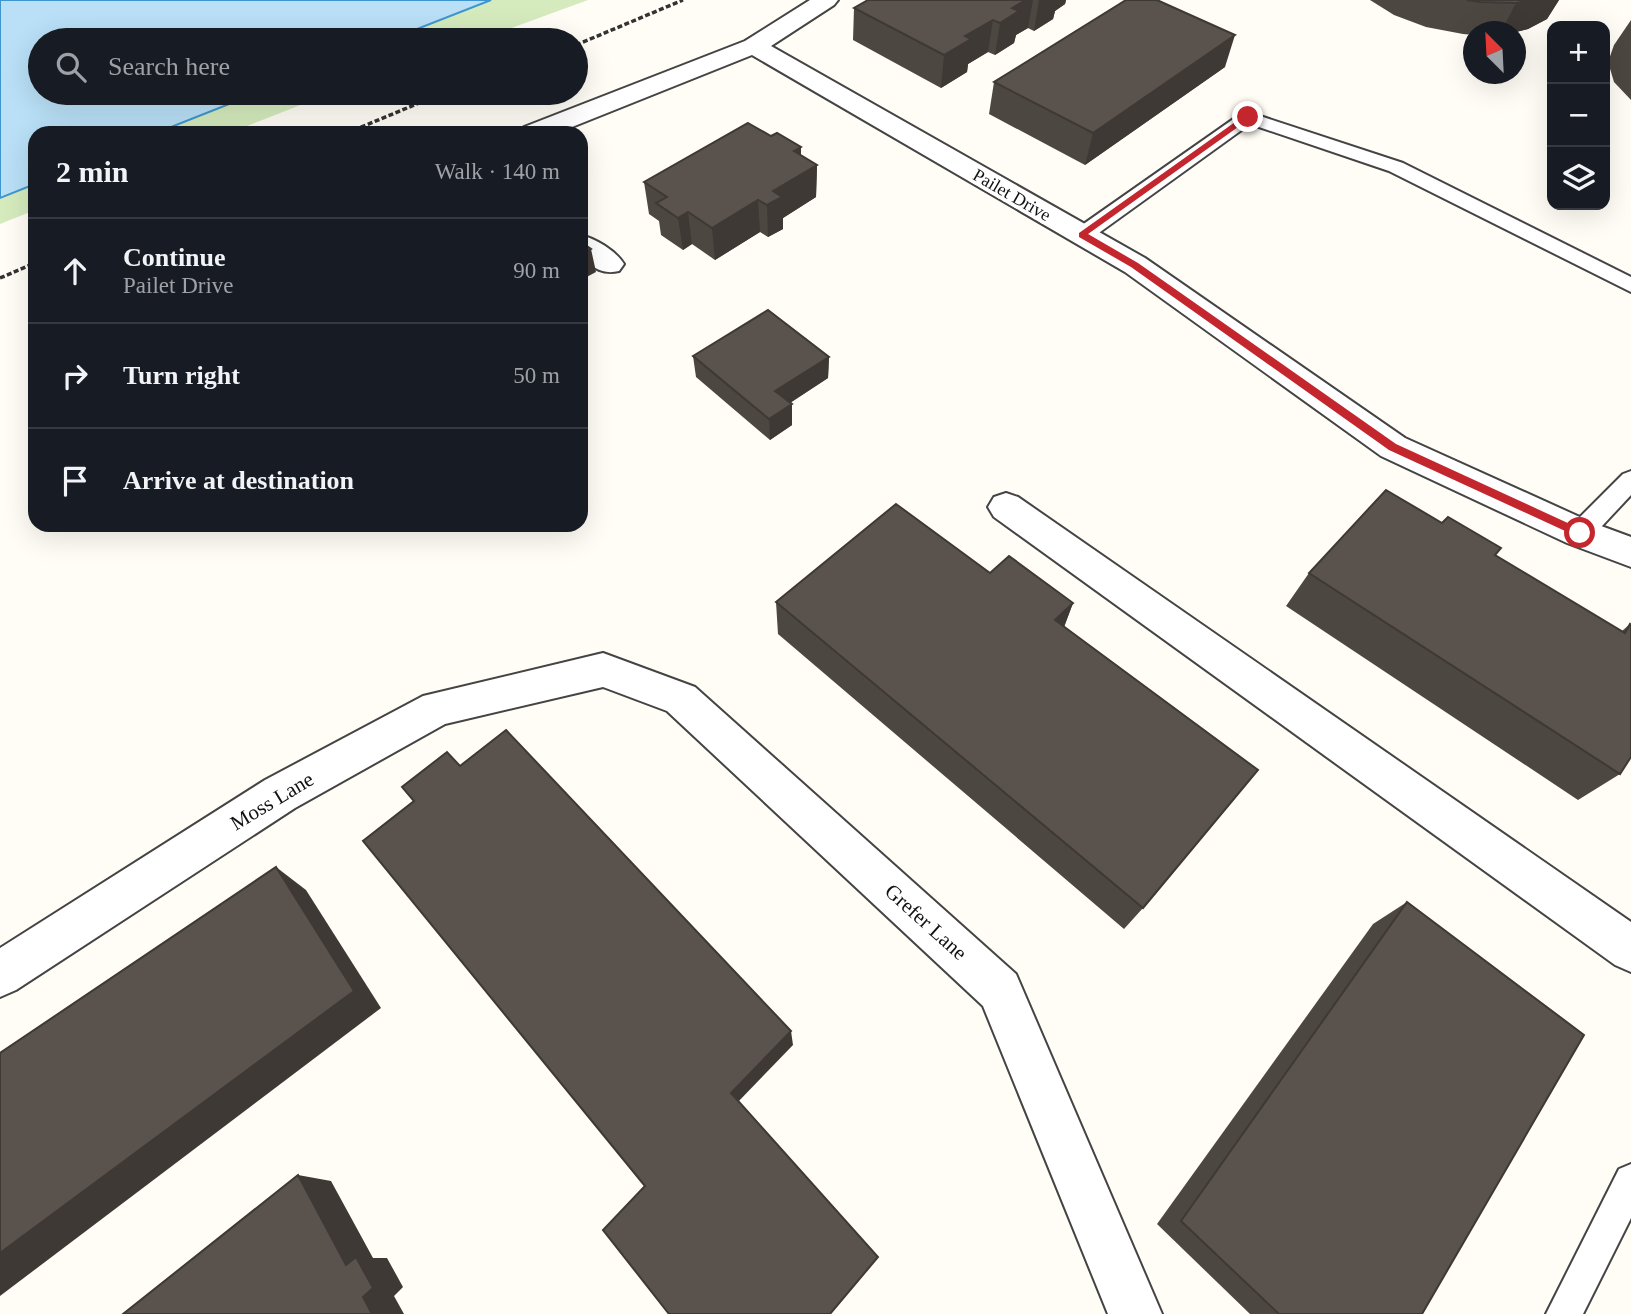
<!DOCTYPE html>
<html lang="en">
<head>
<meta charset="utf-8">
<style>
  body { margin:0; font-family:"Times New Roman",serif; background:#20242c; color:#f1f3f6 }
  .controls { position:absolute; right:21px; top:21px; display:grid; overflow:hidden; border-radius:14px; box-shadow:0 7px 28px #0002 }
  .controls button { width:63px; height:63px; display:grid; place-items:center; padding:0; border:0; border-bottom:2px solid #363941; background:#171b24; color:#f1f3f6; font:35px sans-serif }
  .compass { position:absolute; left:1463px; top:21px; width:63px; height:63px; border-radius:50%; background:#171b24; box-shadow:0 7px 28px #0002; rotate:336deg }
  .stop { position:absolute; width:21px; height:21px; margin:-16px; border:5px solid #c4262e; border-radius:50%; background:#fff }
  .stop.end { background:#c4262e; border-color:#fff; box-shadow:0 2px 7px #0008 }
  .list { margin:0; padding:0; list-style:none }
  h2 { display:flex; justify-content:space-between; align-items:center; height:91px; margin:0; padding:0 28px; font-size:30px }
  h2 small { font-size:23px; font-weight:400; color:#9ea1a6 }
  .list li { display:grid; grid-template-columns:46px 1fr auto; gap:21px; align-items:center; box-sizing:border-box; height:105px; padding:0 28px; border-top:2px solid #363941 }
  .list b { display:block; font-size:26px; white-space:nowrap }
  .list p { margin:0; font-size:23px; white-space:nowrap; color:#9ea1a6 }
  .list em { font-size:23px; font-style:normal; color:#9ea1a6 }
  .icon { flex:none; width:38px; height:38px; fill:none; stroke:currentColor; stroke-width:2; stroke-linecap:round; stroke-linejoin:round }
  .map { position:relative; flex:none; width:1631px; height:1314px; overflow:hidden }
  .search { position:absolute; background:#171b24; box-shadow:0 7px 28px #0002; left:28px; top:28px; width:560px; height:77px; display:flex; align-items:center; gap:18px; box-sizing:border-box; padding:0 24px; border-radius:38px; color:#9ea1a6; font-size:26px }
  .panel { position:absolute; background:#171b24; box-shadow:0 7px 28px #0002; left:28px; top:126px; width:560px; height:406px; border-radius:21px }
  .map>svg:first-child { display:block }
  .green { fill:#d5ebbd }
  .water { fill:#b9e0f7; stroke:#3f96cf; stroke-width:2 }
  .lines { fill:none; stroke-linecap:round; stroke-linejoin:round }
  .lane-casing { stroke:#444; stroke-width:4 }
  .street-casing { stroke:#444; stroke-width:4 }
  .path { stroke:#333; stroke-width:3.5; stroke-dasharray:5 2.5; stroke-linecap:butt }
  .lane { fill:#fff; fill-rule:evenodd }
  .street { fill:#fff; fill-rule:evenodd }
  .wall { fill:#4d4742 }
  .shaded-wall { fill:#3f3936 }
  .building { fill:#5a524d; stroke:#3f3936; stroke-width:2 }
  .route { fill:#c4262e }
  .labels { text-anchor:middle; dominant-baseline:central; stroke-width:7; stroke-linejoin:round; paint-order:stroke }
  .far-street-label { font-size:18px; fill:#111; stroke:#fff }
  .street-label { font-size:21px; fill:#111; stroke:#fff }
</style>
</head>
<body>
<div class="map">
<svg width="1631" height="1314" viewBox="0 0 1631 1314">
  <rect width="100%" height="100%" fill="#fffdf5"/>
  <g class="green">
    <path d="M484,0h104l-109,40h-90z"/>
    <path d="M257,93h74l-102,40h-73z"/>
    <path d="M35,184v26l-35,14v-26z"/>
  </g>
  <path class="water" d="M0,0h491l-102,40h-349v53h217l-101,40h-121v51l-35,14z"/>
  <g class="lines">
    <defs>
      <g id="lane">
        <path d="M1248,112l155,51 228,114v15l-242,-121 -139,-47 -161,116h-14l-3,-5 3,-5 167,-117z"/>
        <path d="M1631,471v24l-42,45 -9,3 -9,-3 -3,-7 3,-7 52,-52z"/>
        <path d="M1631,1164v54l-48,96h-37l73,-145z"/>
      </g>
      <g id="street">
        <path d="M810,0h28l-4,5 -63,41 374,212 260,180 188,85 38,14v30l-64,-24 -186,-87 -256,-184 -373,-217 -195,78h-37l4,-6 221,-86z"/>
        <path d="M581,235c15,4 34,15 43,29l-5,7c-16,4 -25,-3 -38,-13z"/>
        <path d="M1006,493l12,4 613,425v50l-16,-7 -621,-448 -6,-10 6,-10z"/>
        <path d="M603,653l92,34 321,287 146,340h-54l-125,-308 -316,-295 -64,-24 -158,37 -150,84 -279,182 -16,7v-49l265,-168 158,-84z"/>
      </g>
    </defs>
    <use href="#lane" class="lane-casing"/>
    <use href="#street" class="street-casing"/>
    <g class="path">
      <path d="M576,45l107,-45"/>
      <path d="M347,133l96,-40"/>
      <path d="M0,278l35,-15"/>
    </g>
    <use href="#lane" class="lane"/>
    <use href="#street" class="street"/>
  </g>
  <g class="wall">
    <path d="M868,0h198l-1,4 -10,7 -2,8 -19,12 -6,-3 -12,7 -2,8 -19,12 -7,-3 -20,12 -1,8 -26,16 -88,-48 1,-32z"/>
    <path d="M1370,0h189l-12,19 -19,10 -12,3h-42v3l-11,-1 -37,-7 -32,-12z"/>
    <path d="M1631,20v80l-17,-18 -6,-20 6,-17z"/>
    <path d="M1225,67l-140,98 -96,-51 5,-32z"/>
    <path d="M771,136l30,11v8l16,10 -1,32 -33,21v11l-15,8 -8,-5 -45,28 -23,-16 -9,6 -22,-15 -2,-14 -10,-7 -5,-32z"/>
    <path d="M693,356l136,1 -1,21 -38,25 2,22 -22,15 -74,-63z"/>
    <path d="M1442,523l180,108 8,-7 -10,150 -42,26 -292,-194 23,-33z"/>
    <path d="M990,573l83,30 -9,24 79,281 -19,21 -346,-295 -2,-32z"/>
    <path d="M1407,902l15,412h-172l-93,-90 216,-300z"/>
  </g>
  <g class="shaded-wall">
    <path d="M1026,0h7l-5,28 -12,7 -2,8 -19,12 5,-32 12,-15z"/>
    <path d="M1039,0h27l-1,4 -10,7 -2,8 -19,12z"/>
    <path d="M1532,0h27l-12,19 -19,10 -12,3h-15l15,-29z"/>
    <path d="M993,20l-5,32 -20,12 -1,8 -26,16 3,-33 21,-19z"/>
    <path d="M1235,35l-10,32 -140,98 8,-32z"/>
    <path d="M801,147v27l16,-9 -1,32 -33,21v11l-15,8 -1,-32 6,-14 21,-40z"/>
    <path d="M758,200l2,32 -45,28 -3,-32z"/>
    <path d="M688,212l4,32 -9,6 -5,-32z"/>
    <path d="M591,249l5,23 -15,8v-25z"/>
    <path d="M829,357l-1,21 -52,34 -1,-21z"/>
    <path d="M792,404v21l-22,15 -1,-21z"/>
    <path d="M1073,603l-12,32 -6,-15z"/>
    <path d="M276,867l30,23 75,118 -381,288v-43z"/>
    <path d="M791,1031l2,14 -57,59 -5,-11z"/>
    <path d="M298,1175l33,6 42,77h14l16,29 -9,9 10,18h-32z"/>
  </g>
  <g class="building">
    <path d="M868,0h158l-14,8 7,3 -19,12 -7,-3 -28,16 6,3 -27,16 -90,-47z"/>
    <path d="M1126,0h31l78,35 -142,98 -99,-51z"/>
    <path d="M1467,0h65l-16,3 -36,-1z"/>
    <path d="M748,123l23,13 6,-3 24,14 -7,4 23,14 -44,26 9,6 -15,8 -9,-5 -46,28 -24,-16 -10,6 -22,-15 11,-6 -23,-15z"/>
    <path d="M581,242l10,7 -10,6z"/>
    <path d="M768,310l61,47 -54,34 17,13 -23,15 -76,-63z"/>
    <path d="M1386,490l56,33 6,-6 53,31 -6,7 130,78 5,-9 1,1v132l-11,17 -311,-201z"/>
    <path d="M896,504l94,69 19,-17 64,47 -18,17 203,150 -115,138 -367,-306z"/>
    <path d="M506,730l285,301 -60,62 147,164 -48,57h-161l-66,-84 42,-44 -282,-345 51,-40 -12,-14 45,-35 13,14z"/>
    <path d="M276,867l78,124 -354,262v-200z"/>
    <path d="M1407,902l177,133 -162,279h-143l-98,-93z"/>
    <path d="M298,1175l48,90 10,-8 17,31 -10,9 9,17h-249z"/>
  </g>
  <path class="route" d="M1245,115l7,2 -164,117 50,29 258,181 187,86v6h-7l-187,-86 -258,-183 -52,-30v-4z"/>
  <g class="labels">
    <g class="far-street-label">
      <text transform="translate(1012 195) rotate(30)">Pailet Drive</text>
    </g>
    <g class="street-label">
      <text transform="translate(272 801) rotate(-31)">Moss Lane</text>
      <text transform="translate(926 922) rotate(42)">Grefer Lane</text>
    </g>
  </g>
</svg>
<div class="controls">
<button>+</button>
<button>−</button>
<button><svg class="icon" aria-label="layers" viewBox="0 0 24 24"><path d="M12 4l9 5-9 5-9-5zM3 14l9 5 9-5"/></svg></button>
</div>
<svg class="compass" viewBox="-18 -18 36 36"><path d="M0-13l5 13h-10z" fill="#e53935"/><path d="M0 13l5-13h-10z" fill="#9ea1a6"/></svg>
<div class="stop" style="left:1580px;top:533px"></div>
<div class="stop end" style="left:1248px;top:117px"></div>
<div class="search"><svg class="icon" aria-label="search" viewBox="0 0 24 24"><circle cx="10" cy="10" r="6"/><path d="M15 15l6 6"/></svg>Search here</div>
<section class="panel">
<h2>2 min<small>Walk · 140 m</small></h2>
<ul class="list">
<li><svg class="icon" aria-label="ahead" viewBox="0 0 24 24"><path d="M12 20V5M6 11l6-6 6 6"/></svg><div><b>Continue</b><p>Pailet Drive</p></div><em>90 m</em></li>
<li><svg class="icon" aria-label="right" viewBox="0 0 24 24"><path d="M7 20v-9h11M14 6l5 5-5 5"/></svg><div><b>Turn right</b></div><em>50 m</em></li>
<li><svg class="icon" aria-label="arrive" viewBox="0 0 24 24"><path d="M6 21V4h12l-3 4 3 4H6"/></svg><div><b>Arrive at destination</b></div></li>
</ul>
</section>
</div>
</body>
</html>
